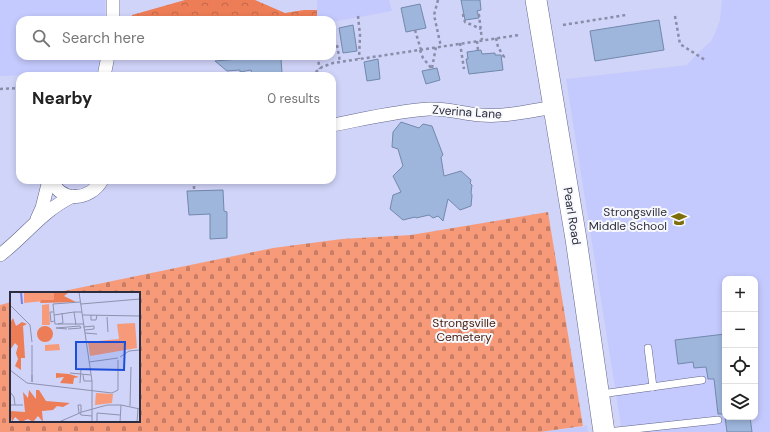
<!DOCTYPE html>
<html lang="en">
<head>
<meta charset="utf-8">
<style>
  body { margin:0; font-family:"DM Sans",sans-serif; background:#f6f6f6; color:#222 }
  .controls { position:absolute; right:12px; bottom:12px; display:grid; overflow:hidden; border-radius:8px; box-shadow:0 2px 6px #0003 }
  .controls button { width:36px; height:36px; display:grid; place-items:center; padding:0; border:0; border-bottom:1px solid #e0e0e0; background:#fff; color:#222; font:20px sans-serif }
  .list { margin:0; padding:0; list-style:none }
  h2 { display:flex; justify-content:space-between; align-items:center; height:52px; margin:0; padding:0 16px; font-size:17px }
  h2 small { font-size:13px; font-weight:400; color:#767676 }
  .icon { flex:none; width:22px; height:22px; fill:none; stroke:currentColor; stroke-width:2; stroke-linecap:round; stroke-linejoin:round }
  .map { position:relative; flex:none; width:770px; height:432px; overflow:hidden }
  .search { position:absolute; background:#fff; box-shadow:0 2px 6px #0003; left:16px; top:16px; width:320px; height:44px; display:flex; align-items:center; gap:10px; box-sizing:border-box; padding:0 14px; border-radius:12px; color:#767676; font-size:15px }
  .panel { position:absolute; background:#fff; box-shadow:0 2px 6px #0003; left:16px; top:72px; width:320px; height:112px; border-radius:12px }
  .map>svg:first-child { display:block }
  .built { fill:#c4cafd; fill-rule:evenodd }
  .forest { fill:url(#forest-crowns) }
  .cemetery { fill:url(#cemetery-stones) }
  .building { fill:#9eb6dc; stroke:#7288ac }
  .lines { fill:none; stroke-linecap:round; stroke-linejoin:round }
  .service-casing { stroke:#61658b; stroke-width:8 }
  .minor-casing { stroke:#61658b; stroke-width:14 }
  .primary-casing { stroke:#61658b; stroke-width:22 }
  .path { stroke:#8a8da9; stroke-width:2.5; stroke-dasharray:3 3; stroke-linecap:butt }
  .service { stroke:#fff; stroke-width:7 }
  .minor { stroke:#fff; stroke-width:13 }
  .primary { stroke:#fff; stroke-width:21 }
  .labels { text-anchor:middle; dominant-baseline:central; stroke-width:4; stroke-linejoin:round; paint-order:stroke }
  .street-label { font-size:12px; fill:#2c2e3f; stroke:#f7f8fc }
  .poi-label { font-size:12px; fill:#2c2e3f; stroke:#f7f8fc; text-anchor:end }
  .park-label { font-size:12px; fill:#4e2213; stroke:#f7f8fc }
  .inset-river { fill:none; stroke:#7b7fe3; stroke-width:2 }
  .inset-road { fill:none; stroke:#8e92ae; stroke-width:1 }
  .view { fill:#1d4ed8; fill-opacity:0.15; stroke:#1d4ed8; stroke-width:2 }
  .inset-edge { fill:none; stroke:#2c2e3f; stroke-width:2 }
</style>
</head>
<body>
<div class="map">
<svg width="770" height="432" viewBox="0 0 770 432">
  <defs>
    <pattern id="forest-crowns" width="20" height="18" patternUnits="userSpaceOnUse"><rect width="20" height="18" fill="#ed7d56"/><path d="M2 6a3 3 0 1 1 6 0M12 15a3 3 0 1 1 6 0" fill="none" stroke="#c06749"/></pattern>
    <pattern id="cemetery-stones" width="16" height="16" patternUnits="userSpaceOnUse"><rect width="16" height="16" fill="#f79a7a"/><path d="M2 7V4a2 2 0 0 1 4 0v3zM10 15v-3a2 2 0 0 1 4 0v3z" fill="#c87e65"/></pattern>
  </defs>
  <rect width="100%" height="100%" fill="#d0d4f8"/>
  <g class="built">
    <path d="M0,0h105v20h-85v36h81l-4,17 -97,3z"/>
    <path d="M317,0h72l3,11 -60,11v-2h-15z"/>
    <path d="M722,0h48v432h-148l-56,-353 121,-14 7,-8 17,-16 4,-8 5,-13zM725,279h30v138h-30z"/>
    <path d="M587,425l1,7h-48l43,-5z"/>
  </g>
  <path class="forest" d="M185,0h70l30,13 19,-3h13v10h-186l1,-5z"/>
  <path class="cemetery" d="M548,212l35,214 -43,6h-540v-127l11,-3v119h128v-128h-85l219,-45 69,-9 69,-4z"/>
  <g class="building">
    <path d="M461,0h19l1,10 -4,1 2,7 -14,2z"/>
    <path d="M420,4l6,24 -20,4 -5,-24z"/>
    <path d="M659,20l5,30 -69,11 -5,-30z"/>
    <path d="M353,25l4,26 -14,2 -4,-25z"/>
    <path d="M481,50l1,4 13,-1v2h6l2,15 -34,4 -3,-15h2l-1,-7z"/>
    <path d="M276,56l1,3h4l1,14 -3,1v2h-27l-1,-6 -11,2v-2l-13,1 -12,-10z"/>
    <path d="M378,59l2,20 -13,2 -3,-19z"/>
    <path d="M437,68l3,12 -14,4 -4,-13z"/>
    <path d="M401,122l18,6 4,-4 9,2 11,29 -2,2 3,19 17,-5 10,9 -1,3 2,2 -1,8 1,2 -1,11 -11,4 -12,-11 -5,22 -5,-5 -5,2 -4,-3 -13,3 -1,-1 -12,3 -13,-11 3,-14 8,-3 -8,-16 10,-10 -5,-17 -6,-2 1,-15z"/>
    <path d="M223,190l1,21 3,1v26l-17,1v-25l-21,1 -2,-24z"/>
    <path d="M725,334v80h-7l-4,-35h-6l-2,-12 -12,1 -1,-6 -15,2 -3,-24z"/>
    <path d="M725,417h25l2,15h-25z"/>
  </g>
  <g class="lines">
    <defs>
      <g id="service">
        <path d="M648,348l5,39"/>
        <path d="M601,394l101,-14"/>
        <path d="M607,432l111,-12"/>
      </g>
      <g id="minor">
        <path d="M113,20v-20"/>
        <path d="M104,76l4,-20"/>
        <path d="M332,125c32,-6 65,-14 97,-16 18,-1 35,5 52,6 24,2 49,-4 73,-8"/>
        <path d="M52,180c9,24 39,20 50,0"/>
        <path d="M37,219l5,-11 7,-28"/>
        <path d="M0,255c25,-19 43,-45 73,-59"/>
      </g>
      <path id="primary" d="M536,0l40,239 28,193"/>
    </defs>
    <use href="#service" class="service-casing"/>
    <use href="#minor" class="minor-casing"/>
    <use href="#primary" class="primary-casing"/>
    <g class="path">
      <path d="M438,0l-4,15 7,32"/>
      <path d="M464,15h-1l2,7 16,7"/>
      <path d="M478,15h1l3,25"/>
      <path d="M358,16l2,19 -1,24"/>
      <path d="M675,16l5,28 25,16"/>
      <path d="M563,25l63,-10"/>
      <path d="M415,30l6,20"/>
      <path d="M496,38l2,9 6,10 -2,1"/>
      <path d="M477,41l1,10"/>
      <path d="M460,43l4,26"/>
      <path d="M337,45l3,17"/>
      <path d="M420,50l3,8 9,11"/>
      <path d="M317,56l3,13"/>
      <path d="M432,68l4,-21"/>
      <path d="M241,76l3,-5"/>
      <path d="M308,76l5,-2"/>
      <path d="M311,76l11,-9 11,-4 186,-28"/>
      <path d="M0,89l20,-1"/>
      <path d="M194,180v10"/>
    </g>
    <use href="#service" class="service"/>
    <use href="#minor" class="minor"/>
    <use href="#primary" class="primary"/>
  </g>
  <defs>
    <symbol id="school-bare" viewBox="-9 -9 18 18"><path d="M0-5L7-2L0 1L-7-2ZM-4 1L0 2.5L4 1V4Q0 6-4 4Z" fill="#7d6e0b" stroke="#f7f8fc" stroke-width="2.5" paint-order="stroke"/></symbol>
  </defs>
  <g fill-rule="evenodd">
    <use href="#school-bare" x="668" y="208" width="22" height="22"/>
  </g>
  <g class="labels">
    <g class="street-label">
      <text transform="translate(467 112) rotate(4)">Zverina Lane</text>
      <text transform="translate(572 216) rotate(81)">Pearl Road</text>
    </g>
    <g class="poi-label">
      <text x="667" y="212">Strongsville<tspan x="667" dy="14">Middle School</tspan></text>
    </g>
    <g class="park-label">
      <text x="464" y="323">Strongsville<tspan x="464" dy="14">Cemetery</tspan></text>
    </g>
  </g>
  <g transform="translate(10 292)">
    <rect width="130" height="130" fill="#d0d4f8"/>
    <path d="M14,0h30v8l-30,3z" fill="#f79a7a"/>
    <path d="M44,0l14,1 -4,3 12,6 -36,1 1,-3h13zM3,26l3,8 6,-4 5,2 -4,2 2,32h-4v12l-6,-4 3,-7 -2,-6 2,-7 -3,-3 -5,7v-27zM27 42a8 8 0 1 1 16 0a8 8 0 1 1-16 0ZM46,81l13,1 10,3 -5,1 -1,6 -13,-1 4,-6 -8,1zM19,98l7,9v-9h3l7,11 24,2 -7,4 -6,-1 -4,4 -11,1 1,11 -5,-6 -5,6 -5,-3 -7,3 -6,-5 -3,5 -2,-11 15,1 -2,-20 5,6z" fill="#ed7d56"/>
    <path d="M125,31l2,25 -47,8 -2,-14 31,-3 -2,-15z" fill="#f79a7a"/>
    <path d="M86,101l17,1 -1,9 -17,2z" fill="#f79a7a"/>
    <path d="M39,12l1,21h-8v-20zM49,52l1,6 -15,1v-6z" fill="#f79a7a"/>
    <path class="inset-river" d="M11,0l1,12"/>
    <path class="inset-road" d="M69,0l13,89v41M70,10l-27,2 2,20h29M71,12l59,-5M0,13l20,20 2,17M43,20h-3l1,10 3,-1M44,23l20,-3M73,23l57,1M81,23v5h5l1,-5M97,25l1,15M48,32l5,-1 -1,-10M66,33l-2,-13h8M73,35l11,-1v3l-9,1M57,37l-11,-1 24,-2 1,2 -13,1M75,41l12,1M22,53v37v-7M110,65l9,-6 11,-1M79,70l29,-4M0,78l17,13 85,10 6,-3v-30M60,81l21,2M73,83l1,6h8M70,91l1,-14M0,100l4,5 1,8M0,113h13M120,114l1,-39M69,121l-1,-8h3v7M70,121l1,2 11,1M49,130l23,-10 25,-7h14l19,4M87,130v-9l23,2M110,130l1,-17M127,130l1,-13"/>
    <path class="view" d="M66,50h49l-1,28 -48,-1z"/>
    <rect width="130" height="130" class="inset-edge"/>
  </g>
</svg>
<div class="controls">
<button>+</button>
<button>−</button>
<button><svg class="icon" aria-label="locate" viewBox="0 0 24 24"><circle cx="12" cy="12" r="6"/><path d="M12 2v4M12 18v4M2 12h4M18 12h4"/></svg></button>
<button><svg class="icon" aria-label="layers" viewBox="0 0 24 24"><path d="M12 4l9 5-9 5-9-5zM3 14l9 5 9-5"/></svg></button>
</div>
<div class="search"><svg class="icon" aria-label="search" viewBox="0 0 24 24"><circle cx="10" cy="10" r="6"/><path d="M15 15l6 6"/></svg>Search here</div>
<section class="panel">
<h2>Nearby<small>0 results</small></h2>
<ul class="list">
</ul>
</section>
</div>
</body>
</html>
